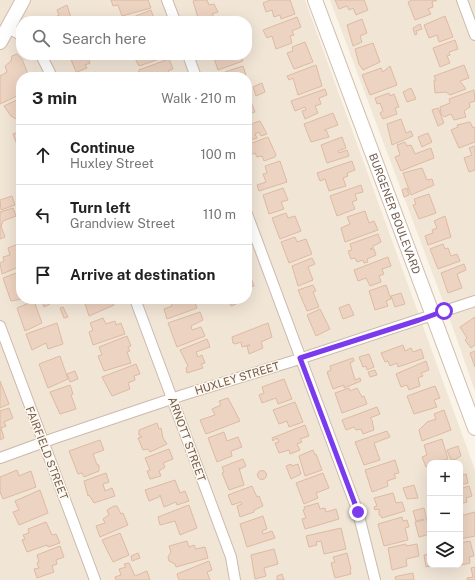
<!DOCTYPE html>
<html lang="en">
<head>
<meta charset="utf-8">
<style>
  body { margin:0; font-family:"Public Sans",sans-serif; background:#f6f6f6; color:#222 }
  .controls { position:absolute; right:12px; bottom:12px; display:grid; overflow:hidden; border-radius:8px; box-shadow:0 4px 16px #0002 }
  .controls button { width:36px; height:36px; display:grid; place-items:center; padding:0; border:0; border-bottom:1px solid #e0e0e0; background:#fff; color:#222; font:20px sans-serif }
  .stop { position:absolute; width:12px; height:12px; margin:-9px; border:3px solid #7c3aed; border-radius:50%; background:#fff }
  .stop.end { background:#7c3aed; border-color:#fff; box-shadow:0 1px 4px #0008 }
  .list { margin:0; padding:0; list-style:none }
  h2 { display:flex; justify-content:space-between; align-items:center; height:52px; margin:0; padding:0 16px; font-size:17px }
  h2 small { font-size:13px; font-weight:400; color:#767676 }
  .list li { display:grid; grid-template-columns:26px 1fr auto; gap:12px; align-items:center; box-sizing:border-box; height:60px; padding:0 16px; border-top:1px solid #e0e0e0 }
  .list b { display:block; font-size:15px; white-space:nowrap }
  .list p { margin:0; font-size:13px; white-space:nowrap; color:#767676 }
  .list em { font-size:13px; font-style:normal; color:#767676 }
  .icon { flex:none; width:22px; height:22px; fill:none; stroke:currentColor; stroke-width:2; stroke-linecap:round; stroke-linejoin:round }
  .map { position:relative; flex:none; width:475px; height:580px; overflow:hidden }
  .search { position:absolute; background:#fff; box-shadow:0 4px 16px #0002; left:16px; top:16px; width:236px; height:44px; display:flex; align-items:center; gap:10px; box-sizing:border-box; padding:0 14px; border-radius:16px; color:#767676; font-size:15px }
  .panel { position:absolute; background:#fff; box-shadow:0 4px 16px #0002; left:16px; top:72px; width:236px; height:232px; border-radius:16px }
  .map>svg:first-child { display:block }
  .residential { fill:#f1e5d6; fill-rule:evenodd }
  .building { fill:#edd3c1; stroke:#debaa2 }
  .lines { fill:none; stroke-linecap:round; stroke-linejoin:round }
  .street-casing { stroke:#cbbbae; stroke-width:12 }
  .secondary-casing { stroke:#d0bdae; stroke-width:16 }
  .street { stroke:#fff; stroke-width:10 }
  .secondary { stroke:#fff; stroke-width:14 }
  .route { stroke:#7c3aed; stroke-width:5 }
  .labels { text-anchor:middle; dominant-baseline:central; stroke-width:3; stroke-linejoin:round; paint-order:stroke }
  .street-label { font-size:11px; fill:#725b4d; stroke:#fdf7ed }
</style>
</head>
<body>
<div class="map">
<svg width="475" height="580" viewBox="0 0 475 580">
  <rect width="100%" height="100%" fill="#faf3e7"/>
  <g class="residential">
    <path d="M0,0h305l170,470v110h-475zM21,21h226v34h-226zM21,77h226v222h-226zM430,463h30v102h-30z"/>
    <path d="M330,0h145v391l-22,-63z"/>
  </g>
  <g class="building">
    <path d="M111,0h37l3,8 -29,8 -4,-11 -5,1z"/>
    <path d="M197,0h10l2,5 5,-1 4,8 -6,2 2,3 -15,4 -6,-20z"/>
    <path d="M270,0h20l5,14 -14,5 -1,-4 -6,2 -2,-7 -6,2 -3,-9z"/>
    <path d="M335,0h29l4,10 -12,5 -3,-7 -4,2 -2,-4 -8,3z"/>
    <path d="M412,0h25l-5,2 1,5 -5,2 3,5 -16,6 -7,-18z"/>
    <path d="M67,5l5,16h-20v-2l7,-4 -2,-5z"/>
    <path d="M151,10l4,11h-32z"/>
    <path d="M445,16l8,21 -14,5 -2,-7 -8,3 -5,-13z"/>
    <path d="M297,17l4,10 -9,4 2,4 -4,1 2,7 -16,6 -4,-13 -5,2 -4,-8z"/>
    <path d="M362,19l5,14 -7,3 2,6 -9,4 -6,-21z"/>
    <path d="M420,24l2,5 -6,2 1,3 -2,1 -2,-7z"/>
    <path d="M455,40l3,9 -9,3 1,3 -3,1 3,7 -10,4 -7,-19z"/>
    <path d="M305,42l8,20 -19,7 -7,-16 6,-2 -1,-4z"/>
    <path d="M373,43l7,19 -17,8 -4,-6 -4,-15z"/>
    <path d="M17,54l5,5 7,18h-8v17l-21,10v-28l7,-4 -2,-6 6,-5 1,-5z"/>
    <path d="M69,55h18l3,8 -5,2 2,3 -10,4v2z"/>
    <path d="M133,55h35v1l-29,10z"/>
    <path d="M209,55h31l3,6 -25,9 -4,-12 -3,1z"/>
    <path d="M169,59l4,10 -5,2 2,4 -6,2h-26l1,-7z"/>
    <path d="M316,65l6,21 -24,9 -5,-17 -4,2 -2,-4z"/>
    <path d="M464,65l5,13 -9,3 6,8 -16,6 -4,-3 -11,1 -1,-13h2l-2,-4z"/>
    <path d="M243,66l3,9 -2,2h-17l-2,-5z"/>
    <path d="M390,66l7,19 -27,10 -8,-20 19,-7 2,4z"/>
    <path d="M96,72l2,5h-15z"/>
    <path d="M262,83l3,9 -9,4 -3,-9z"/>
    <path d="M411,88l5,11 -9,3 -4,-10z"/>
    <path d="M325,89l2,6 -8,3 2,6 -6,2 3,7 -13,6 -3,-8 4,-1 -1,-3 -10,4 -4,-10z"/>
    <path d="M474,90l1,11 -6,2 1,4 -6,4 2,6 -12,3 -3,-6 -7,3 -3,-3 -1,-7 10,-4 -1,-4z"/>
    <path d="M389,93l1,3 4,-2 5,13 -4,1 2,6 -14,5 -3,-6 3,-2 -3,-8 -3,1 -2,-6z"/>
    <path d="M248,94l7,18 -8,3v-20z"/>
    <path d="M21,98v26l-3,-6v2l-7,-4 -7,-10z"/>
    <path d="M438,108l6,15 -6,3 -6,-16z"/>
    <path d="M333,113l5,12 -14,5h2l3,7 -18,5 -7,-18z"/>
    <path d="M249,117l2,7 9,-3 7,13 -6,2 -2,-4 -4,2 2,4 -10,3v-23z"/>
    <path d="M401,119l5,14 5,-2 2,5 -21,9 -5,-21z"/>
    <path d="M470,122l3,6 2,-1v15l-16,6 -8,-18 7,-3 -1,-2z"/>
    <path d="M21,131v24l-8,-21z"/>
    <path d="M428,133l4,9 -10,5 -4,-10z"/>
    <path d="M268,137l8,18 -1,2 -11,4 -2,-5 -5,1 -2,-4 -8,3v-11z"/>
    <path d="M342,137l4,11 -8,3 1,2 8,-3 2,6 -22,7 -6,-18z"/>
    <path d="M405,142l2,4 4,-1 4,9 16,-6 3,10 -33,13 -6,-14 5,-2 -3,-10z"/>
    <path d="M475,146v24l-6,2 -5,-14 8,-3 -3,-7z"/>
    <path d="M280,161l7,21 -28,9 -2,-6 9,-3 -3,-8 4,-1 -2,-7z"/>
    <path d="M352,161l3,9 -8,3 1,3 -5,2 3,8 -17,5 -4,-12 -5,2 -3,-8z"/>
    <path d="M422,168l5,12 5,-1 2,6 -23,10 -8,-22z"/>
    <path d="M361,185l2,7 -8,2 2,6 -5,2 3,7 -18,7 -7,-20z"/>
    <path d="M283,188l5,12 -7,2 3,7 -15,5 -6,-19z"/>
    <path d="M407,188l2,7 -5,2 -2,-7z"/>
    <path d="M429,194l7,19 -17,6 -6,-14 3,-1 -2,-5z"/>
    <path d="M12,196l3,9 -14,5 -1,-10z"/>
    <path d="M13,208l3,8 -13,5 -2,5 4,11 -5,2v-27z"/>
    <path d="M365,211l4,12 5,-2 4,9 -33,12 -4,-14 9,-4 -3,-7z"/>
    <path d="M286,213l2,5 7,-2 6,15 -21,8 -8,-21z"/>
    <path d="M445,216l6,21 -23,8 -3,-9 8,-3 -1,-3 5,-2 -3,-7z"/>
    <path d="M378,234l3,8 -8,4v2l-3,1h4l2,6 -9,4 1,3 -4,1 -1,-3 -6,2 -2,-4 -4,1 -3,-8 4,-1 -2,-6z"/>
    <path d="M295,237l2,5 9,-3 6,15 -23,9 -8,-21z"/>
    <path d="M21,243v23l-19,8 -2,-11 4,-2 -1,-4 7,-2 -2,-7z"/>
    <path d="M443,244l2,5 3,-1 3,8 6,-2 3,7 -22,8 -8,-20z"/>
    <path d="M388,257l3,9 -9,3 2,5 -5,2 2,6 -11,4 -4,-8 -8,3 -4,-11z"/>
    <path d="M312,258l3,6 -7,3 5,13 -15,6 -6,-20z"/>
    <path d="M464,264l2,6 -9,4 5,14 -14,5 -7,-20z"/>
    <path d="M19,272l2,5 1,22 -11,2 -8,-23z"/>
    <path d="M250,275l4,11 -7,2v-12z"/>
    <path d="M313,285l3,6 -3,1 6,15 -12,4 -9,-21z"/>
    <path d="M386,285l5,14 -5,2 2,5 -13,4 -6,-19z"/>
    <path d="M401,293l4,11 -10,3 -4,-11z"/>
    <path d="M41,299h7l2,5 -6,3z"/>
    <path d="M87,299h24l3,6 -25,11 -5,-15z"/>
    <path d="M175,299h15l1,2 3,-1 3,8 -30,11 -3,-10 8,-3 -1,-4 5,-2z"/>
    <path d="M229,299h16v1l-14,6z"/>
    <path d="M34,301l8,22 -17,8 -8,-23z"/>
    <path d="M349,304l5,11 -11,4 -4,-11z"/>
    <path d="M63,307l5,10 -4,1 -4,-10z"/>
    <path d="M320,309l10,20 -14,7 -9,-21z"/>
    <path d="M200,312l3,8 -12,6 1,4 9,-3 4,9 -28,11 -9,-24z"/>
    <path d="M475,317v28l-4,3 -6,-8 2,-2 -7,-11z"/>
    <path d="M103,318l3,6 9,-3 1,4 5,-2 4,11 -32,11 -4,-13 4,-2 -3,-7z"/>
    <path d="M57,323l6,21 -15,5 -2,-6 -14,7 -6,-16z"/>
    <path d="M268,323l4,14 -11,5 2,6 -14,6 -2,-8 3,-1 -8,2 -1,-5 -6,2 -2,-1 -1,-6z"/>
    <path d="M127,336l4,10 -3,1 2,4 -3,1 4,11 -27,8 -6,-15 4,-1 -3,-8z"/>
    <path d="M207,339l3,8 -14,5 2,5 4,-2 3,8 -4,1 2,4 -16,5 -1,-5 2,-2 -8,-16z"/>
    <path d="M403,345l2,6 6,-3 2,4 8,-3 3,9 -26,9 -1,-4 -7,3 -2,-5 -3,1 -4,-9z"/>
    <path d="M475,351v16l-5,-14z"/>
    <path d="M369,354l5,13 -7,3 -1,-4 -3,1 -4,-10z"/>
    <path d="M60,356l8,23 -20,9 -9,-24z"/>
    <path d="M353,358l1,3 -4,2 5,17 5,-2 1,3 -17,7v-3l-11,4 -6,-17 4,-2 -1,-4z"/>
    <path d="M426,361l3,9 -8,3 2,3 -5,2 2,8 -11,4 -2,-5 -6,2 -5,-13z"/>
    <path d="M136,364l4,10 -6,2 1,4 -7,3 2,6 -18,7 -10,-19z"/>
    <path d="M375,370l2,5 -7,2 -2,-5z"/>
    <path d="M75,371l3,8 -8,3 -3,-8z"/>
    <path d="M284,379l8,20 -14,5 -2,-6 -14,5 -3,-8 5,-2 -2,-6z"/>
    <path d="M0,381l9,23 -9,4z"/>
    <path d="M70,385l3,9 -2,1 5,14 -16,5 -10,-22z"/>
    <path d="M435,386l5,12 -6,2 3,7 -23,7 -7,-18z"/>
    <path d="M349,388l1,3 7,-3 5,9 2,-1 3,8 -25,9 -7,-20z"/>
    <path d="M228,398l12,23 -34,13 -6,-14 15,-5 -3,-6 9,-4 -2,-4z"/>
    <path d="M295,402l8,20 -14,5 -2,-6 -8,3 -6,-14z"/>
    <path d="M377,407l3,7 -10,4 2,2 2,10 -11,4 -2,-5 -5,1 -2,-3 -8,3 -4,-10z"/>
    <path d="M9,408l4,10 -9,4 2,4 -5,2 3,10 -4,2v-29z"/>
    <path d="M444,410l7,20 -29,11 -3,-11 8,-8 9,-3 -2,-5z"/>
    <path d="M157,423l2,6 2,-1 2,10 4,6 -17,8 -2,-3 -5,1 -5,-12 4,-1 -3,-2v-5z"/>
    <path d="M305,425l4,11 -9,3 2,3 -5,2 3,6 -10,4 -1,-4 -10,3 -4,-10 4,-1 -2,-4 -4,3 -1,-3z"/>
    <path d="M387,431l3,6 -16,6 6,17 -16,5 -9,-23z"/>
    <path d="M224,432l3,9 11,-4 4,10 -11,4 1,5 -15,6 -9,-24z"/>
    <path d="M442,439l6,20 -18,4v2l-4,2 -4,-10 5,-2 -3,-10z"/>
    <path d="M100,440l4,10 -11,4 4,11h2v6l-15,6 -2,-4 -4,1 -9,-23z"/>
    <path d="M458,446l3,10 -4,2v1l-6,1 -4,-10z"/>
    <path d="M169,449l4,10 -10,4 2,4 -6,4 2,5 -11,3 -3,-8 3,-1 -5,-12z"/>
    <path d="M313,450l2,5 1,-1 6,16 -17,6 -6,-20z"/>
    <path d="M243,459l3,7 -6,3 -1,-1 5,17 -15,5 -7,-17 2,-1 -2,-5z"/>
    <path d="M395,460l4,13 -5,1 2,4 -9,3 1,5 -16,6 -7,-22z"/>
    <path d="M291,464l1,2 6,-2 3,10 -10,5 -5,-13z"/>
    <path d="M460,465l3,10 3,-1 2,9 -8,2z"/>
    <path d="M17,470l2,6 12,-5 5,16 -33,12 -3,-7v-15z"/>
    <circle cx="262" cy="475" r="4.5"/>
    <path d="M106,473l3,9 -6,2 2,7 7,-3 3,8 -21,7 -5,-8 -1,1 -4,-15z"/>
    <path d="M323,473l6,15 -13,5 2,5 -14,6 -8,-21z"/>
    <path d="M175,480l5,13 5,-2 4,10 -12,4 -1,-3 -12,5 -4,-12 -1,2 -10,4 -4,-11z"/>
    <path d="M414,485l4,13 -11,1 -4,-11z"/>
    <path d="M252,486l5,11 2,-1 4,10 -9,4v2l-14,5 -3,-11 5,-2 -1,-2 -9,3 -4,-10z"/>
    <path d="M469,486l3,10 -6,2 1,4 -7,2v-15z"/>
    <path d="M40,490l8,23 -29,12 -6,-13 6,-2 -4,-9z"/>
    <path d="M393,493l3,10 6,-1 3,9 -23,7 -2,-3h-1v-6l-4,1 -1,-3 3,-1 -3,-8z"/>
    <path d="M318,503l2,6 5,-1 1,4 10,-3 3,10 -34,10 -3,-10 4,-1 -3,-8 2,-1 -1,-2z"/>
    <path d="M189,505l8,23 -17,7 -5,-14 -15,4 -2,-8z"/>
    <path d="M114,506h3l4,8 2,-1 5,12 -28,12 -4,-11 9,-3 -2,-4 6,-4 -2,-5z"/>
    <path d="M424,508l6,26 -11,3 -4,-15 9,-2v-1l-8,2 -3,-10z"/>
    <path d="M475,512v24l-15,3v-23z"/>
    <path d="M263,516l4,13 -5,2 1,3 9,-3 3,7 -28,9 -7,-23z"/>
    <path d="M402,517l1,4 4,-1 2,7 -4,1 3,12 -24,6 -6,-22z"/>
    <path d="M46,522l6,13 4,-1 4,9 -12,4 -1,-2 -20,7 -5,-12 3,-1 -2,-4 6,-2 -1,-4z"/>
    <path d="M341,528l5,21 -22,5 -3,-13 -5,1 1,3 -8,2 -3,-11z"/>
    <path d="M120,533l9,22 -16,7 -11,-22z"/>
    <path d="M187,541l2,6 5,-2 2,4 9,-2 3,11 -32,9 -1,-3 -6,-3 -1,-4 3,-5 -2,-6z"/>
    <path d="M470,541l4,15 -5,1 1,6 -14,3 4,-1v-22z"/>
    <path d="M406,544v2l11,-2 2,12 -13,3 1,7 -15,4 -4,-22z"/>
    <path d="M60,546l4,11 -8,3 1,4 -5,2 2,6 -17,6 -3,-9 5,-1 -2,-5 2,-1 -2,-7z"/>
    <path d="M274,549l4,15 -14,4 2,8 -11,3 -4,-24z"/>
    <path d="M138,553l2,5 -8,3 -1,-5z"/>
    <path d="M347,553l4,16 -1,1 1,4 -16,4 -4,-15 4,-1 -2,-5z"/>
    <path d="M430,554v11h4l-8,2 -2,-12z"/>
    <path d="M209,561l3,9 -5,2 3,8h-31l-2,-6z"/>
    <path d="M129,563l6,13 12,-5 3,9h-34l-1,-3 6,-2 -2,-6 7,-2 -2,-3z"/>
    <path d="M475,567v13h-8v-2l6,-1 -2,-9z"/>
    <path d="M413,573l1,7h-18l-1,-3 3,-1z"/>
    <path d="M282,574l2,6h-7v-4z"/>
  </g>
  <g class="lines">
    <defs>
      <g id="street">
        <path d="M167,0l8,21"/>
        <path d="M462,0l13,35"/>
        <path d="M8,28l13,7"/>
        <path d="M41,55l11,22"/>
        <path d="M188,55l8,22"/>
        <path d="M247,214l111,298 17,68"/>
        <path d="M135,299l96,258 4,23"/>
        <path d="M0,326l95,254"/>
        <path d="M0,458l55,-20 128,-43 107,-33 185,-61"/>
      </g>
      <g id="secondary">
        <path id="s1" d="M315,0l160,428"/>
        <path d="M0,42l23,-42"/>
      </g>
    </defs>
    <use href="#street" class="street-casing"/>
    <use href="#secondary" class="secondary-casing"/>
    <use href="#street" class="street"/>
    <use href="#secondary" class="secondary"/>
  </g>
  <g class="lines">
    <path class="route" d="M358,512l-58,-154 119,-38 25,-9"/>
  </g>
  <g class="labels">
    <g class="street-label">
      <text stroke="none"><textPath href="#s1" startOffset="228">BURGENER BOULEVARD</textPath></text>
      <text transform="translate(237 378) rotate(-17)">HUXLEY STREET</text>
      <text transform="translate(187 439) rotate(70)">ARNOTT STREET</text>
      <text transform="translate(47 453) rotate(69)">FAIRFIELD STREET</text>
    </g>
  </g>
</svg>
<div class="controls">
<button>+</button>
<button>−</button>
<button><svg class="icon" aria-label="layers" viewBox="0 0 24 24"><path d="M12 4l9 5-9 5-9-5zM3 14l9 5 9-5"/></svg></button>
</div>
<div class="stop" style="left:444px;top:311px"></div>
<div class="stop end" style="left:358px;top:512px"></div>
<div class="search"><svg class="icon" aria-label="search" viewBox="0 0 24 24"><circle cx="10" cy="10" r="6"/><path d="M15 15l6 6"/></svg>Search here</div>
<section class="panel">
<h2>3 min<small>Walk · 210 m</small></h2>
<ul class="list">
<li><svg class="icon" aria-label="ahead" viewBox="0 0 24 24"><path d="M12 20V5M6 11l6-6 6 6"/></svg><div><b>Continue</b><p>Huxley Street</p></div><em>100 m</em></li>
<li><svg class="icon" aria-label="left" viewBox="0 0 24 24"><path d="M17 20v-9H6M10 6l-5 5 5 5"/></svg><div><b>Turn left</b><p>Grandview Street</p></div><em>110 m</em></li>
<li><svg class="icon" aria-label="arrive" viewBox="0 0 24 24"><path d="M6 21V4h12l-3 4 3 4H6"/></svg><div><b>Arrive at destination</b></div></li>
</ul>
</section>
</div>
</body>
</html>
